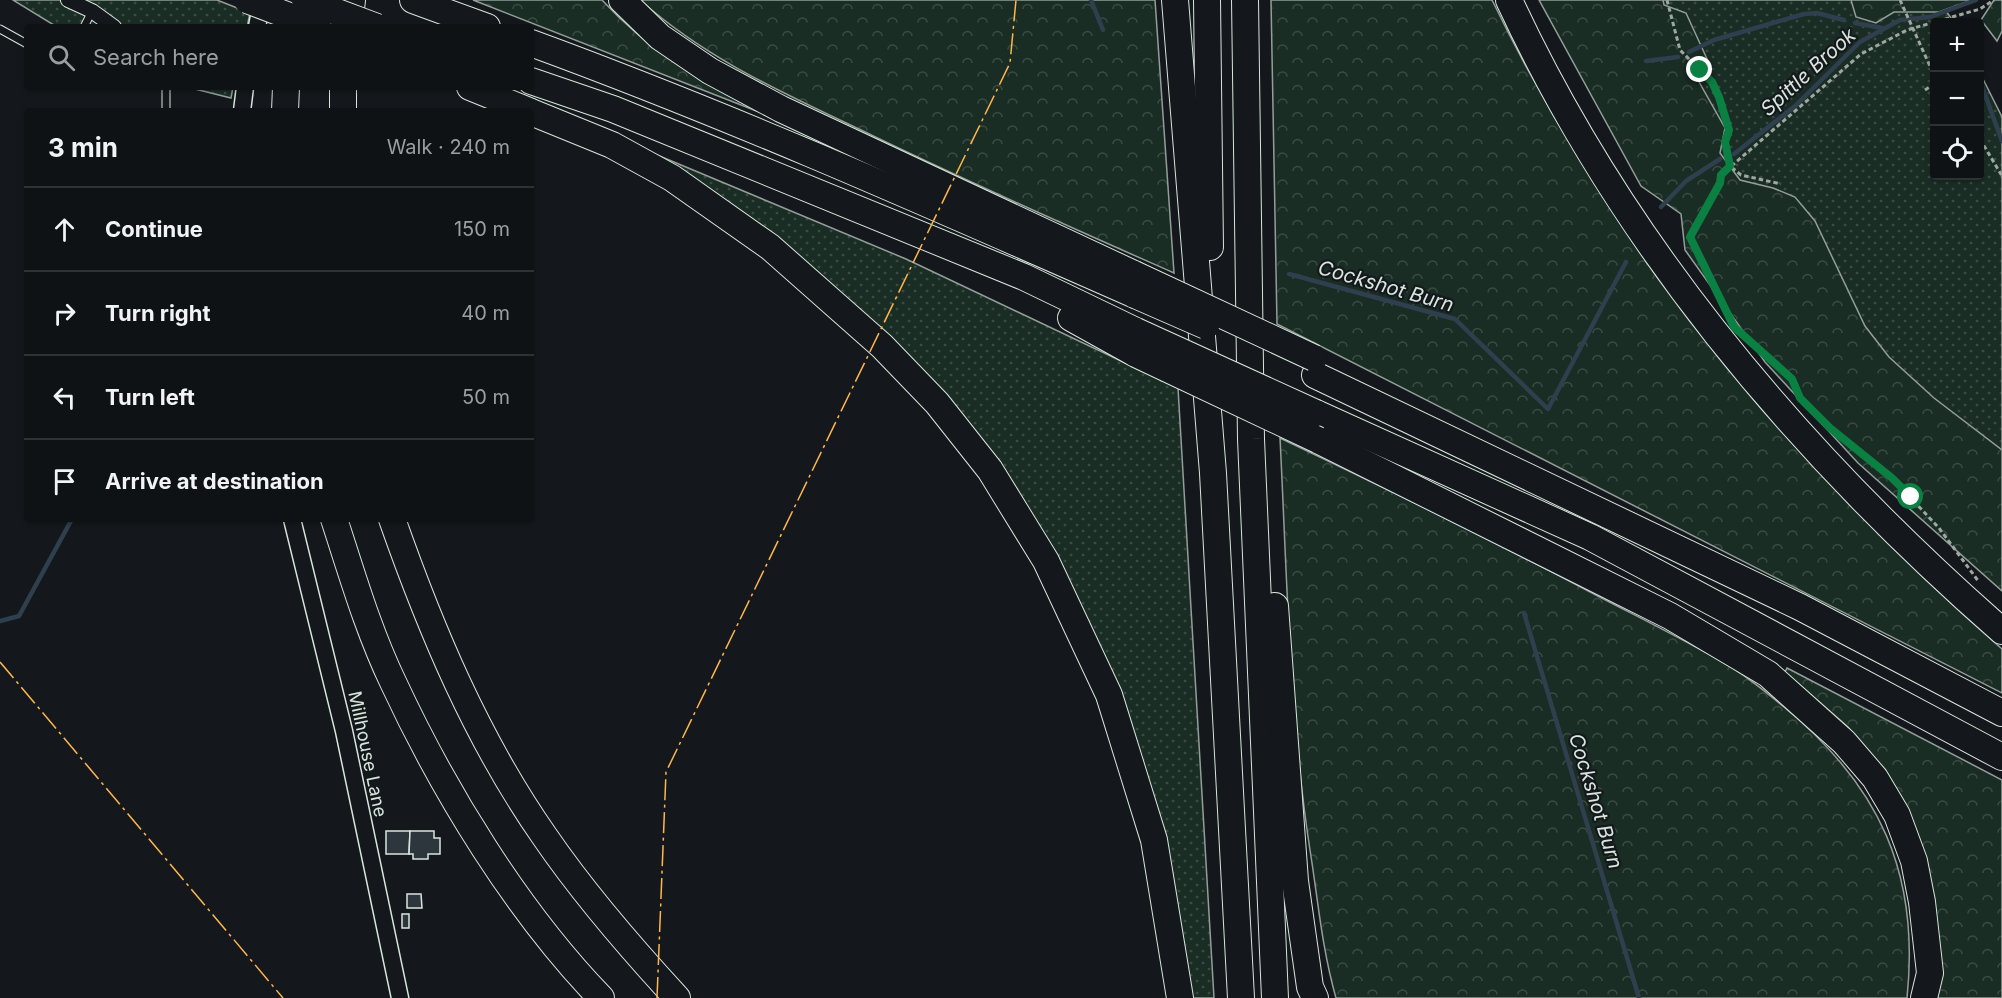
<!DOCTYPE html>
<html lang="en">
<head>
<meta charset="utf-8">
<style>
  body { margin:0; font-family:Inter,sans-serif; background:#1d2022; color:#f1f3f6 }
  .controls { position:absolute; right:18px; top:18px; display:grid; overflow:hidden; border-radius:6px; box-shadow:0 2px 4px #0004 }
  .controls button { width:54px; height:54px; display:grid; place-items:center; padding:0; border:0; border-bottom:2px solid #2f3234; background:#0f1215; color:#f1f3f6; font:30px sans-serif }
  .stop { position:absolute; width:18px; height:18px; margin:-14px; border:4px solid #0b8043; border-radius:50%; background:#fff }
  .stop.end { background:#0b8043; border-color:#fff; box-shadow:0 2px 6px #0008 }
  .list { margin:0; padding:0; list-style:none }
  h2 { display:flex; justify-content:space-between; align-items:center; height:78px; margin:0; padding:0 24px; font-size:26px }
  h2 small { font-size:20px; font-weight:400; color:#9b9ea0 }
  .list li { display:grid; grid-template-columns:39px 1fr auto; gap:18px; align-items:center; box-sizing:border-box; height:84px; padding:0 24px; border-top:2px solid #2f3234 }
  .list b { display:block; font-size:22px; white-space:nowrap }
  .list em { font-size:20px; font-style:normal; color:#9b9ea0 }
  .icon { flex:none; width:33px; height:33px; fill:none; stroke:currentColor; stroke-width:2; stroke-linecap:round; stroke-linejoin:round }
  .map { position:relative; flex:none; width:2002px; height:998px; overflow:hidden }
  .search { position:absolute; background:#0f1215; box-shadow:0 2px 4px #0004; left:24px; top:24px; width:510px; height:66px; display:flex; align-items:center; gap:15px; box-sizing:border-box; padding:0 21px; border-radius:6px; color:#9b9ea0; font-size:22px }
  .panel { position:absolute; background:#0f1215; box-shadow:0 2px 4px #0004; left:24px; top:108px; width:510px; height:414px; border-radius:6px }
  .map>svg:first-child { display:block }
  .grass { fill:url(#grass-dots); stroke:#939e99; stroke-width:1.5 }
  .forest { fill:url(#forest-crowns); stroke:#939e99; stroke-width:1.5 }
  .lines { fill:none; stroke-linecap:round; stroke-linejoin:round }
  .stream { stroke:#2f3f4d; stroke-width:4.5 }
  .building { fill:#2c363c; stroke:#d8e6dc; stroke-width:1.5 }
  .service-casing { stroke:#d8e6dc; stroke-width:9 }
  .minor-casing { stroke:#d8e6dc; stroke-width:16 }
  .tertiary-casing { stroke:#d8e6dc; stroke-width:19 }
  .motorway-casing { stroke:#d8e6dc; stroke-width:28 }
  .path { stroke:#9da8a2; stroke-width:3; stroke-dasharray:4.5 3; stroke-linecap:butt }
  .service { stroke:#14181c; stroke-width:7 }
  .minor { stroke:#14181c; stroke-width:14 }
  .tertiary { stroke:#14181c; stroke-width:16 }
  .motorway { stroke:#14181c; stroke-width:26 }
  .motorway-bridge-casing { stroke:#d8e6dc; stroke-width:28; stroke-linecap:butt }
  .motorway-bridge { stroke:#14181c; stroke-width:26 }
  .power { stroke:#ffb74d; stroke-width:1.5; stroke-dasharray:21 4.5 3 4.5; stroke-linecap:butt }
  .route { stroke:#0b8043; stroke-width:8 }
  .labels { text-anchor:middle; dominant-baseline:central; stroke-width:4.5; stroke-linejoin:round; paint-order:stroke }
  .street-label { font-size:18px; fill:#d8e6dc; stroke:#14181c }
  .water-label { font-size:20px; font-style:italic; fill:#d8e6dc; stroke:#14181c }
</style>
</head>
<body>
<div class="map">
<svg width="2002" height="998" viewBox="0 0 2002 998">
  <defs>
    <pattern id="grass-dots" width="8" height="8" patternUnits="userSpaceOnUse" patternTransform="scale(1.5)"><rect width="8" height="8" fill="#1a2d24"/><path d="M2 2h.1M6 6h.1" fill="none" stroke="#3b4b43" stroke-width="1.8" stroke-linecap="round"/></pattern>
    <pattern id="forest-crowns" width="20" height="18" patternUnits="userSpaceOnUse" patternTransform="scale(1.5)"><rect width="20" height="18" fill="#1a2d24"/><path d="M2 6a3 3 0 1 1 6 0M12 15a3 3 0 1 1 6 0" fill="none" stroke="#3b4b43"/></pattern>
  </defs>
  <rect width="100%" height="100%" fill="#14181c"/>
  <g class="grass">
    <path d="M13,0h204l33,13 -3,14h-190z"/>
    <path d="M1620,0h318l16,22h-20v154h46v-103l22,44v397l-227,-248z"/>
    <path d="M187,87h46l-2,11z"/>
    <path d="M626,142l280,117 272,129 36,610h-26l-57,-265 -179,-324z"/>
  </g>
  <g class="forest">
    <path d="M473,0h129c44,48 99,82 157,112z"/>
    <path d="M640,0h515l19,273c-106,-47 -211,-93 -315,-144 -78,-37 -154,-71 -219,-129z"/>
    <path d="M1271,0h221c123,253 299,465 510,649v44l-725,-369z"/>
    <path d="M1539,0h124l1,5 22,8 22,48 -14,12 31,55 -5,25 20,27 33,8 22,9 20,24 50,105 24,31 45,41 68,52v141l-144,-128 -93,-101 -80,-112 -4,-36 -40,-28z"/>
    <path d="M1851,0h121l-33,12h-45l-18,11 -20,-6z"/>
    <path d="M1994,0h8v31l-5,10 -16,-21z"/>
    <path d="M1280,438c105,50 211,101 314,156 44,23 89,45 132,70 21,12 40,28 58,43 96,79 136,167 123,291h-571c-14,-49 -18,-98 -26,-148 -21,-136 -23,-275 -30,-412z"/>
    <path d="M1787,668l215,112v218h-69l-49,-228 -36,-43 -63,-55z"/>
  </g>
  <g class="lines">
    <g class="stream">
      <path d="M1091,0l12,30"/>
      <path d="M1855,23l27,5"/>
      <path d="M1689,52l25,-12 90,-26 13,-1 27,7"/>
      <path d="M1646,61l32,-4"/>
      <path d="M1980,81l22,60"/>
      <path d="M1734,154l61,-48 65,-64 40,-22 30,-3 46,-17"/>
      <path d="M1661,207l25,-26 34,-22"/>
      <path d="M1289,274l166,45 93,90 78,-147"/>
      <path d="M1524,613l115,385"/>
      <path d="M0,621l19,-5 53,-97"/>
    </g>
  </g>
  <g class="building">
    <path d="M386,831h24l-1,23h-23z"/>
    <path d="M410,831h24v7h6v16h-12v5h-15v-5h-4z"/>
    <path d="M407,894h14l1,14h-15z"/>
    <rect x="402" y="914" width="7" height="14"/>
  </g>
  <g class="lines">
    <defs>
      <g id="service">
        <path d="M84,27l8,-16"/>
        <path d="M0,29l27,15"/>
        <path d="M166,87v24"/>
      </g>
      <path id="minor" d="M68,0l24,11 22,16"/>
      <g id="tertiary">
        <path d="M257,27l5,-27"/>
        <path d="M242,111l3,-24"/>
        <path d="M292,519l52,212 56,267"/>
      </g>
      <g id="motorway">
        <path d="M413,0l74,27"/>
        <path d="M622,0l38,37 50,34 71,38 353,165"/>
        <path d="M1175,0l38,473 28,525"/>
        <path d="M1207,0l3,247"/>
        <path d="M1245,0l6,439 24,559"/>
        <path d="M1509,0c113,244 292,455 493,631"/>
        <path d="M349,27l3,-27"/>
        <path d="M531,43c205,75 404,164 604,252"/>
        <path d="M531,81l82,28 411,168 112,54"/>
        <path d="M470,87l59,24"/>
        <path d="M285,111l1,-24"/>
        <path d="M343,111v-24"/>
        <path d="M531,112l81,33 60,33 98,69 112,99 55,57 53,67 56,91 63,134 45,145 26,158"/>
        <path d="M1071,318l65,36"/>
        <path d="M1315,375l485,232 202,106"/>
        <path d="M1316,413l274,124 412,220"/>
        <path d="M1318,440l352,176 98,58 76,68 31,36 22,37 17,46 8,41 8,71 -6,25"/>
        <path d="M334,519c18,55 34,111 59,163 51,110 124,229 208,316"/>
        <path d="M392,519c39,111 85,221 153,318 39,57 85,110 132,161"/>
        <path d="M1275,606l20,275 15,106 5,11"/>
      </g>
    </defs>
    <use href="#service" class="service-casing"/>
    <use href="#minor" class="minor-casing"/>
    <use href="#tertiary" class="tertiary-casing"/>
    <use href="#motorway" class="motorway-casing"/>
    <g class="path">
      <path d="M1667,0l13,50 32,32 7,15 10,33 -4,12 5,24 11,9 40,9"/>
      <path d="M1900,0l34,75"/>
      <path d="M1925,90l9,-6"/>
      <path d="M1980,139l22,37"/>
      <path d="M1726,310l-36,-73 30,-54 1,-8 140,-121 46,-24 73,-21 14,-9"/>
      <path d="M1754,345l38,34 8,19 30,30 62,50 47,50 40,54"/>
    </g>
    <use href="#service" class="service"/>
    <use href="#minor" class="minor"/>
    <use href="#tertiary" class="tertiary"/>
    <use href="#motorway" class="motorway"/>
    <defs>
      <g id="motorway-bridge">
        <path d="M247,0l71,27"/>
        <path d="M305,0l72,27"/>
        <path d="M1134,274l180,84"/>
        <path d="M1135,295l71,31"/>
        <path d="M1136,331l180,82"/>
        <path d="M1136,354l182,86"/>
      </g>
    </defs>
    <use href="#motorway-bridge" class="motorway-bridge-casing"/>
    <use href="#motorway-bridge" class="motorway-bridge"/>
    <g class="power">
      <path d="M0,662l283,336"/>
      <path d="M657,998l9,-226 344,-709 6,-63"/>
    </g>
  </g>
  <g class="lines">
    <path class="route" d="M1700,70l12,12 7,15 10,33 -4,12 5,24 -9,9 -1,8 -30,54 44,90 58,52 8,19 30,30 62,50 19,19"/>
  </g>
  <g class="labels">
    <g class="street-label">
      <text transform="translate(368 754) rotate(78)">Millhouse Lane</text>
    </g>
    <g class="water-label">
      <text transform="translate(1808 72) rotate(-42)">Spittle Brook</text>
      <text transform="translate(1386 286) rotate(16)">Cockshot Burn</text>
      <text transform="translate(1596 801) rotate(73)">Cockshot Burn</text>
    </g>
  </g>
</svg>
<div class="controls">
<button>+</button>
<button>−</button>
<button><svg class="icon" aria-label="locate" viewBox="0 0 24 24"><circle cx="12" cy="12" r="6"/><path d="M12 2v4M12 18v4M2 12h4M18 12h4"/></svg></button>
</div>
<div class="stop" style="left:1911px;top:497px"></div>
<div class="stop end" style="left:1700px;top:70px"></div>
<div class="search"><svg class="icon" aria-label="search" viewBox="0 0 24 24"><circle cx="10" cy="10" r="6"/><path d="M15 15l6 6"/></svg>Search here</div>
<section class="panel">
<h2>3 min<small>Walk · 240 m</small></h2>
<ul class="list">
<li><svg class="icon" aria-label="ahead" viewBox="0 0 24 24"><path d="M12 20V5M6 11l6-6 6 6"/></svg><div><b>Continue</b></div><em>150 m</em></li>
<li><svg class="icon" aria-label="right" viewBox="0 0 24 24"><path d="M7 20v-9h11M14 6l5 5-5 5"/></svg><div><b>Turn right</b></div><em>40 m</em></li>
<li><svg class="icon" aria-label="left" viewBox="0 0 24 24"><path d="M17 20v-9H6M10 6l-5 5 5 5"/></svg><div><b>Turn left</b></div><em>50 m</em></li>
<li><svg class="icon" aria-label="arrive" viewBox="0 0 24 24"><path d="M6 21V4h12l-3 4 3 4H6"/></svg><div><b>Arrive at destination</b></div></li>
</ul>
</section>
</div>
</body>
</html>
